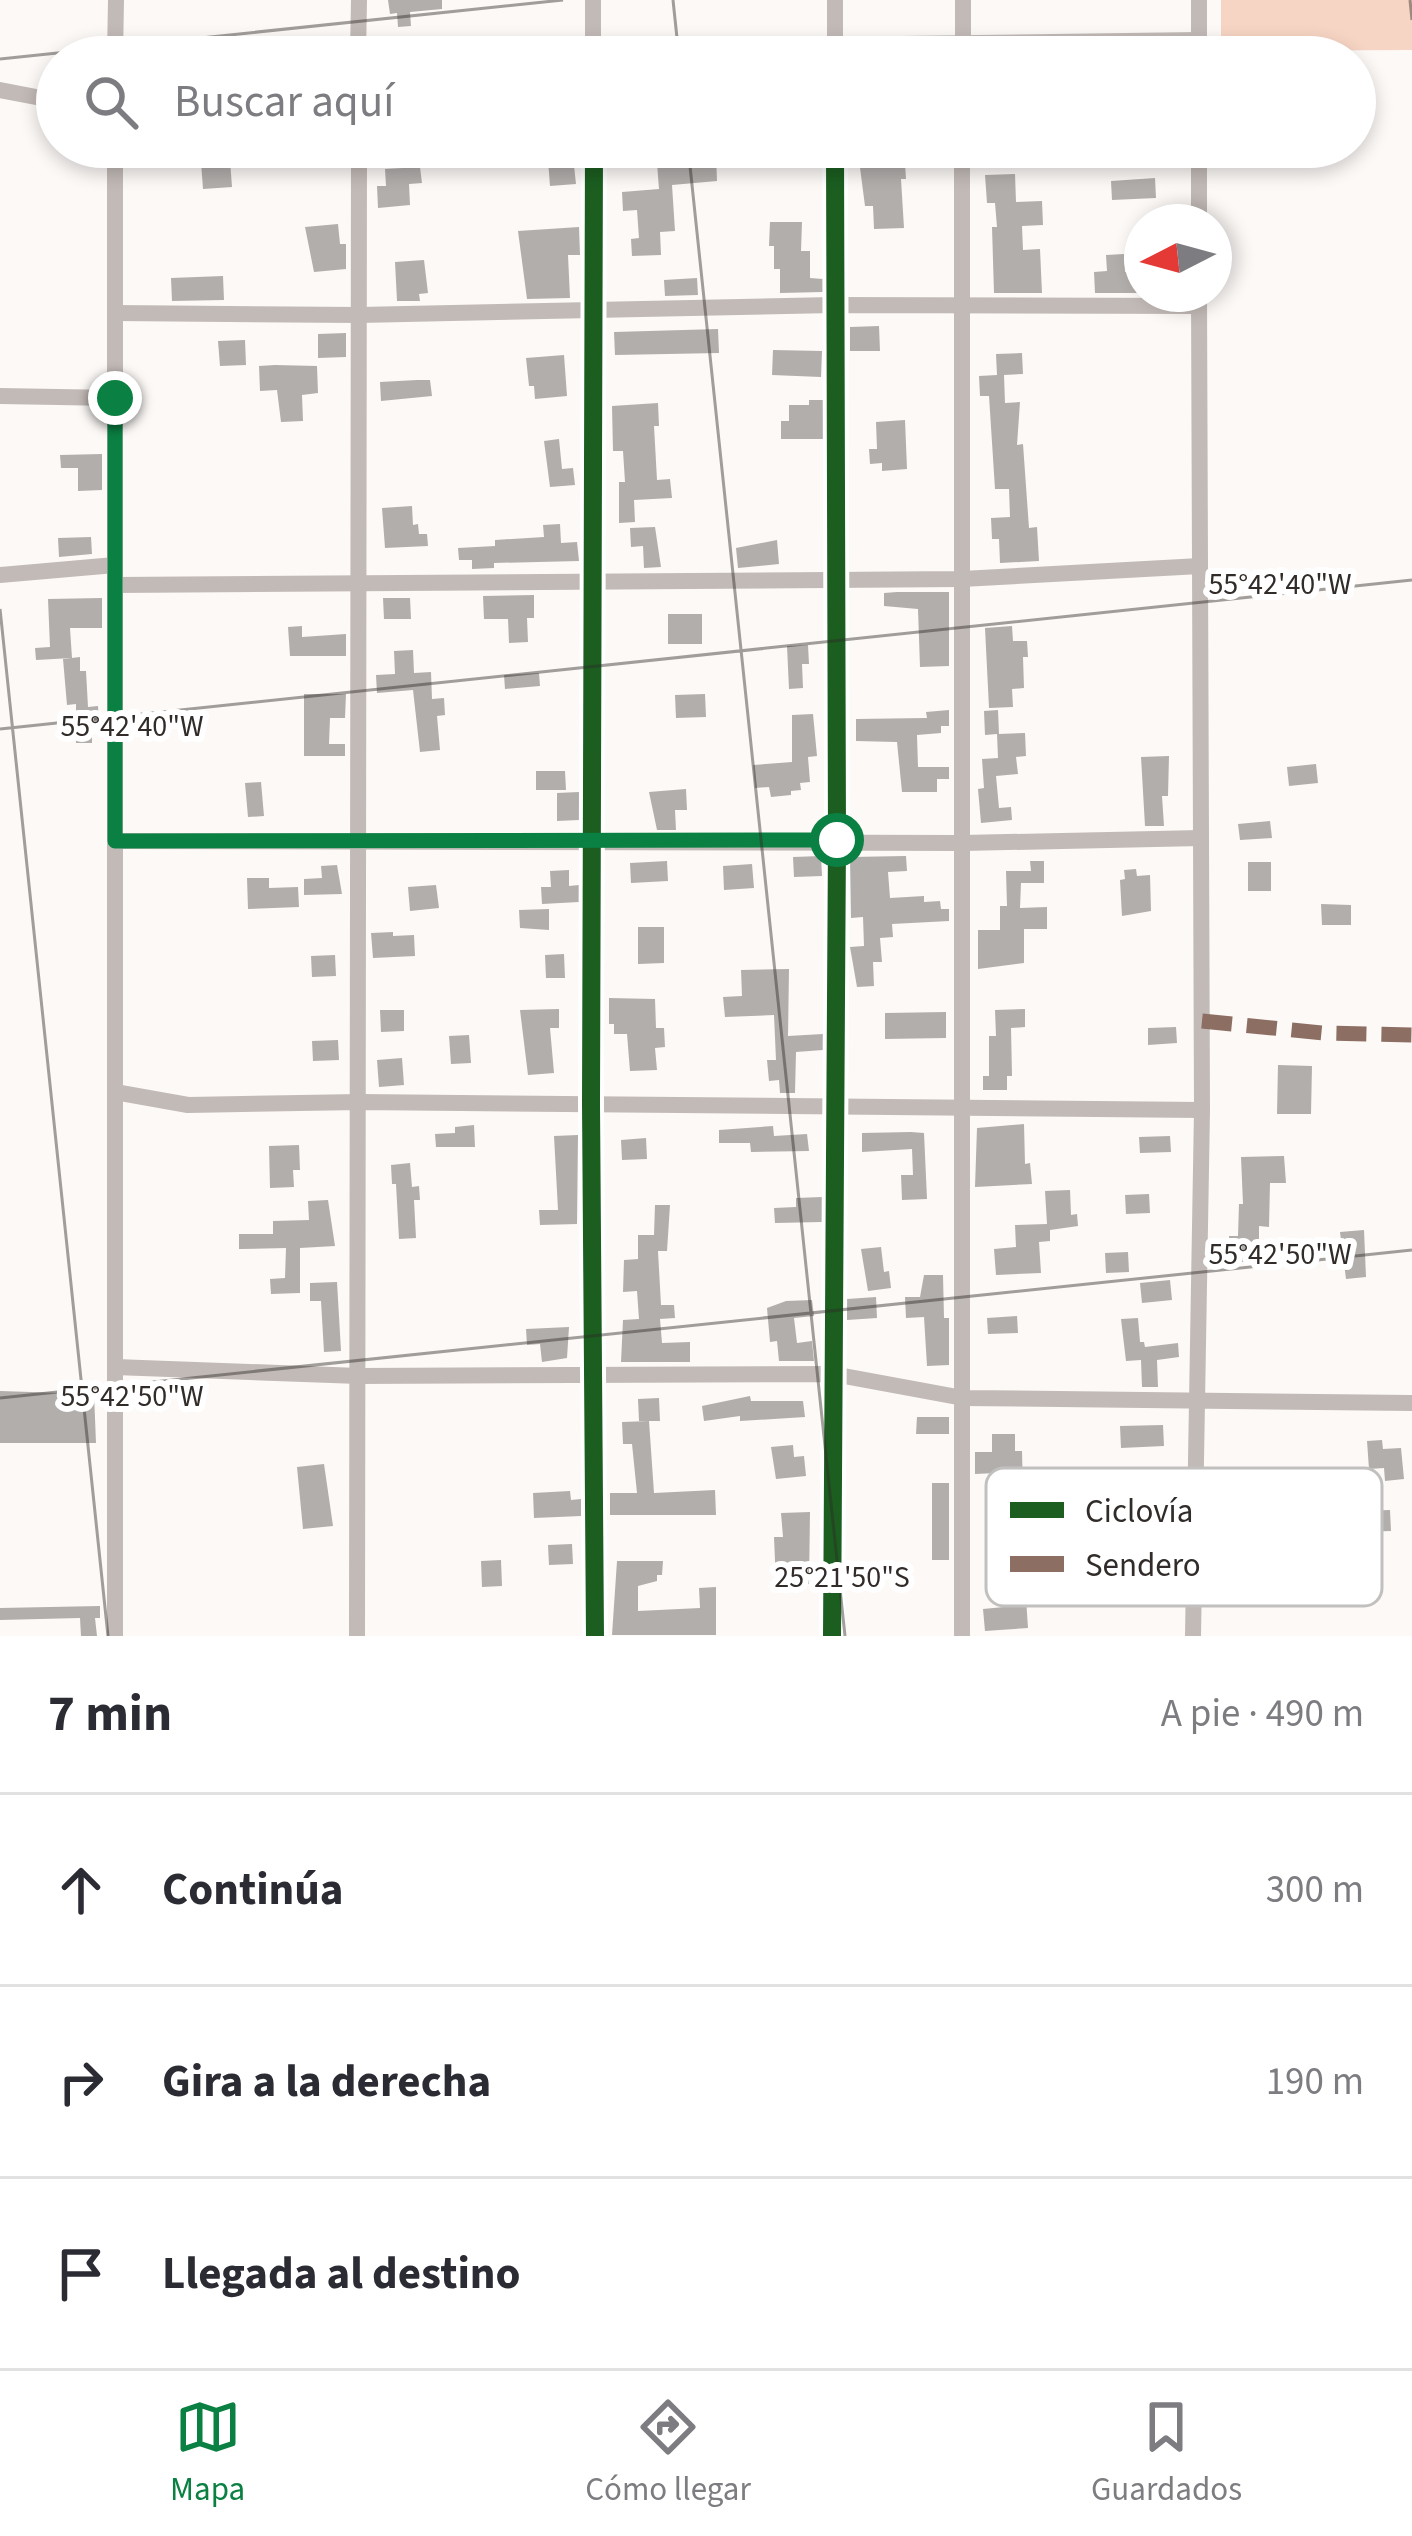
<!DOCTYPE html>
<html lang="es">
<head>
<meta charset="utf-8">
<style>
  body { margin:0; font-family:"Source Sans 3",sans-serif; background:#f2f2f3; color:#2b2b33 }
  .compass { position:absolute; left:1124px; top:204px; width:108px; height:108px; border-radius:50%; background:#fff; box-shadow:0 6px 18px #0003; rotate:264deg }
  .stop { position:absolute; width:36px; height:36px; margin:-27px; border:9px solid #0b8043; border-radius:50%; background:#fff }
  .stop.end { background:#0b8043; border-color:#fff; box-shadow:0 3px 12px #0008 }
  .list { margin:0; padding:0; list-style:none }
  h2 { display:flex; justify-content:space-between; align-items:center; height:156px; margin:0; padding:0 48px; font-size:51px }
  h2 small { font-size:39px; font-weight:400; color:#7c7c81 }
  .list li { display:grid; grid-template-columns:78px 1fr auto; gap:36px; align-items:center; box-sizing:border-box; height:192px; padding:0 48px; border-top:3px solid #e1e1e2 }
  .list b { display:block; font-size:45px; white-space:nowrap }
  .list em { font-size:39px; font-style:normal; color:#7c7c81 }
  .icon { flex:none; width:66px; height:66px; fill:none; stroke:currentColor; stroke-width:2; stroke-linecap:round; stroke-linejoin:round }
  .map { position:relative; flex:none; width:1412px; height:1636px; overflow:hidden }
  .search { position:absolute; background:#fff; box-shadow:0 6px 18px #0003; left:36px; right:36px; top:36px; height:132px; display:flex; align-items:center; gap:30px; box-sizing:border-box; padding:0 42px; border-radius:66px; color:#7c7c81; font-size:45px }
  .sheet { height:732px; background:#fff }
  nav { display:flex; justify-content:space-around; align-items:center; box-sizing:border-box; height:168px; border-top:3px solid #e1e1e2; background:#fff; font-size:33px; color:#7c7c81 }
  nav a { display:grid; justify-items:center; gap:6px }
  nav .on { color:#0b8043 }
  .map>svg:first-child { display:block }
  .green { fill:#f7d5c4 }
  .building { fill:#b2aeac }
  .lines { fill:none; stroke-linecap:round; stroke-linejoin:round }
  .minor { stroke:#c2bab6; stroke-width:16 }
  .quiet { stroke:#8d6e63; stroke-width:15; stroke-dasharray:30 15; stroke-linecap:butt }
  .cycleway-casing { stroke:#fff; stroke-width:26 }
  .cycleway { stroke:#1b5e20; stroke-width:18 }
  .route { stroke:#0b8043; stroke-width:15 }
  .ticks { fill:none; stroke:#312c29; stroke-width:3; stroke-opacity:0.45 }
  .key { fill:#fff; stroke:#c1c0bf; stroke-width:3 }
  .key-label { font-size:33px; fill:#312c29 }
  .ticks-label { font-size:30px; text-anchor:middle; fill:#312c29; stroke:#fff; stroke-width:12; stroke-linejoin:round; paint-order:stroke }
</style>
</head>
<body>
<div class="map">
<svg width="1412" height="1636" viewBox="0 0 1412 1636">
  <rect width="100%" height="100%" fill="#fcf9f7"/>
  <path class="green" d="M1221,0h191v50l-191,1z"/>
  <g class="building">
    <path d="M388,0h54v9l-32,3 1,14 -13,1 -1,-14 -7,1z"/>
    <path d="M547,147h25l4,37 -26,2z"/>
    <path d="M770,147h51l-1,17h-50z"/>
    <path d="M874,147h30l2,32h-5l3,49 -30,1 -1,-23h-8l-6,-46h16z"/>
    <path d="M677,149v7l39,-2 1,27 -45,4 3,46 -15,1 1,23 -29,1 -1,-17 8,-1 -2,-28 -14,1 -1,-19 37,-3 -3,-39z"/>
    <path d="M230,160l2,27 -29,2 -2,-27z"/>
    <path d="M420,167l2,16 -13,1 1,21 -32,3 -1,-22h9l-1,-17z"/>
    <path d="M1015,174l1,28 26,-1 1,24 -21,1 1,24 17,-1 2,44h-48l-2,-66h5l-2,-24h-8l-2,-28z"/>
    <path d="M1155,178l1,20 -44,2 -1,-19z"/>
    <path d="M770,222h32l-1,29h9v27l13,1v13l-43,1v-24h-6v-23h-5z"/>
    <path d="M338,224l2,20h6v25l-32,3 -9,-45z"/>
    <path d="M579,227l1,28h-12l2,43 -43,1 -9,-68z"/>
    <path d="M1124,254l1,18 15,-1 2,22h-47l-1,-21 13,-1 -1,-16z"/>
    <path d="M424,260l4,33 -9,1 1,7h-23l-2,-39z"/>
    <path d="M223,276l1,24 -52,1 -1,-23z"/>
    <path d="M697,278l1,17 -33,1 -1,-16z"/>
    <path d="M879,326l1,25h-30v-24z"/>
    <path d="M718,329l1,24 -104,2 -1,-23z"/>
    <path d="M346,333v24l-28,1v-24z"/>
    <path d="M245,340l1,25 -26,1 -2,-25z"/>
    <path d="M773,350l49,1 -1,26 -49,-2z"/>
    <path d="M1022,353l1,21 -19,1 1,28 15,-1 -3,43 6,-1 6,84 8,-1 2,34 -39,2 -1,-24h-7l-1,-21 19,-1 -1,-28h-14l-6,-93h-9l-1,-20 18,-1 -1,-21z"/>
    <path d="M564,355l3,41 -32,3 -1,-13h-5l-3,-28z"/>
    <path d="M275,365l42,1 1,27 -16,2 1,26 -22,1 -4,-32 -17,1 -1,-25z"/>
    <path d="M417,380h13l2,16 -51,5 -1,-19z"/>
    <path d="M809,400h14v39h-42v-18h8v-16h20z"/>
    <path d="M658,403l1,23h-5l3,54 13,-1 2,19 -38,2 1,22 -16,1v-41h6l-2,-31h-10l-1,-45z"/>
    <path d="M905,420l2,49 -25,2v-8l-12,1 -1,-15h8l-1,-27z"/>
    <path d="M559,439l3,30 11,-1 2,17 -25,2 -6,-46z"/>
    <path d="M102,454v36l-24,1v-23h-17l-1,-13z"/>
    <path d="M412,506l1,19 5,-1 1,10h8l1,12 -43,2 -3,-40z"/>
    <path d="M560,524l1,19 16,-1 2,19 -85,2v5l-22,1v-9h-13l-1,-12 37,-2v-6l49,-3 -1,-12z"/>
    <path d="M655,527l6,40 -17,1 -1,-22 -12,1 -1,-19z"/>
    <path d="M91,537l1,17 -33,3 -1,-19z"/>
    <path d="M777,540l2,24 -41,4 -2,-20z"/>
    <path d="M897,592h52v74l-29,1 -2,-58 -34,-3v-13z"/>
    <path d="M534,595v23h-7l1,24 -19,1 -1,-24h-24l-1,-23z"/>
    <path d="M102,598v30h-32l2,30 -36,2 -1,-12 15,-1 -2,-48z"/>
    <path d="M383,598h27l1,21h-27z"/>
    <rect x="668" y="614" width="34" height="30"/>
    <path d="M302,626v11l44,-3v22h-56l-2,-29z"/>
    <path d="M1012,626l1,15h14l1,16h-5l1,31 -12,1 1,18 -24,1 -4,-80z"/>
    <path d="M808,645l1,19h-7l1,24 -14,1 -2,-43z"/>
    <path d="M413,650l1,23 17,-1 1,27 12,-1 1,17 -8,1 3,34 -20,2 -7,-62 -36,3 -1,-18 19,-1 -1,-23z"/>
    <path d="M80,657v14h6l2,36 10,-1 1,17h-7v20h-16v-39l-9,1 -4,-46z"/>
    <path d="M539,673l1,13 -35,3 -1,-14z"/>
    <path d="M304,694h42l-1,24h-15l-1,26h16v12h-41z"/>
    <path d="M705,694l1,23 -30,1 -1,-23z"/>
    <path d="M949,710v16h-8v7l-24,2 1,32h31v12h-12v13h-35l-5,-50 -41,-1v-22l71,-1 -1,-6z"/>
    <path d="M998,710l1,24 26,-1 1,23 -10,1 2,17 -22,2 3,32 12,-1 1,13 -31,3 -3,-34 6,-1 -2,-29 16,-1 -1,-24 -12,1 -1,-24z"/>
    <path d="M813,714l4,42 -9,1 2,25 -10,1 1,7 -10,1v4l-20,2 -2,-10 -14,1 -2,-23 39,-3v-47z"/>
    <path d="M1169,756l-1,40h-6l2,30h-19l-4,-69z"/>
    <path d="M1316,764l2,19 -29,3 -2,-19z"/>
    <path d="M536,771h29l1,19h-30z"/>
    <path d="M261,782l3,34 -16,1 -3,-34z"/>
    <path d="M686,789l1,21h-12l1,20h-19l-8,-38z"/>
    <path d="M579,792v28l-22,1v-28z"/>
    <path d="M1270,821l2,17 -32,2 -2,-16z"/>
    <path d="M821,856l1,20 -28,1 -1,-20z"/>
    <path d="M906,856l1,15 -19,1 2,26 34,-2v6l16,-1 1,8h8v12l-57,3 1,13 -13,1 2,24h-9l1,24 -17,1 -7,-40 14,-1 -1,-29 -12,1 -1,-61z"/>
    <path d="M667,861l1,20 -37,2 -1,-20z"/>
    <path d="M1030,861h14v22h-23l-1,25 27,-1v22h-23v34l-46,6v-39h22v-24h7l-1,-35h25z"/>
    <rect x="1248" y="862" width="23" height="29"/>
    <path d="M752,864l2,24 -30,2 -1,-24z"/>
    <path d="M337,865l5,29 -38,1v-16l18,-1 -1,-12z"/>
    <path d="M1136,869l1,7 13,-1 1,36 -29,5 -2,-36 5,-1 -1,-9z"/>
    <path d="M569,870v16l10,-1v17l-37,2 -1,-17h10l-1,-16z"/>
    <path d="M247,878h22v10l29,-1 1,20 -51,2z"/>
    <path d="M436,885l3,23 -29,3 -2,-24z"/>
    <path d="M1321,904l30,1v20h-29z"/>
    <path d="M549,909v21l-29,-2 -1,-18z"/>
    <path d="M638,927h26v36l-26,1z"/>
    <path d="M393,932v4l21,-1 1,21 -42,2 -2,-25z"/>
    <path d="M564,954l1,24h-19l-1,-23z"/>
    <path d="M335,955l1,21 -24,1 -1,-21z"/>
    <path d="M789,969l-1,67 35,-2v16l-27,2 -1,41h-15l-1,-13 -10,1 -2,-21h9l-2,-45 -49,2 -2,-20 19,-1 -1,-26z"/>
    <path d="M609,998l46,1 1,29h8l1,19 -10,1 2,22 -27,1 -3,-37h-13v-10h-5z"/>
    <path d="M559,1009v19h-9l4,45 -26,2 -8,-65z"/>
    <path d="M1025,1009v18l-14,1 1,48h-5v14h-24v-14h6v-40h7l-1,-26z"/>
    <path d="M380,1010h24v21l-23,1z"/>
    <path d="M946,1012v26l-61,1v-26z"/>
    <path d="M1176,1027l1,16 -29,2v-17z"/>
    <path d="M469,1035l2,28 -20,1 -2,-28z"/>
    <path d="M338,1040l1,20 -26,1 -1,-20z"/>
    <path d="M402,1058l2,27 -25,2 -2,-27z"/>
    <path d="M1278,1065l34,1 -1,48h-34z"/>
    <path d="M1024,1124l1,40 5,-1 2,21 -57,3 2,-59z"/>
    <path d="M474,1125l1,22h-39l-1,-13 20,-1v-6z"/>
    <path d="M773,1126l1,10 33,-2 2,17 -58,1 -1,-9h-31v-13z"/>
    <path d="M911,1132l13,1 3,66 -25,1 -1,-25h12l-1,-26 -50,3v-19z"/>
    <path d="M578,1135l-1,89 -37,1 -1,-15h19l-4,-74z"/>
    <path d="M1170,1136l1,16 -31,1 -1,-16z"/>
    <path d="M646,1138l1,21 -25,1 -1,-20z"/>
    <path d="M299,1145l1,25h-7l1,17 -24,1 -1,-42z"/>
    <path d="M1284,1156l2,27h-16l-1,44 -10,-1v36h-29l-1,-26h9l1,-32h4l-2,-47z"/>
    <path d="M410,1163l2,24 7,-1 1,14h-6l2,38 -17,1 -3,-55h-4l-1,-19z"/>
    <path d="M1070,1190l1,25 6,-1 1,12 -28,4v11l-11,1 2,31 -45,2 -2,-26 22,-2 -1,-22 32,-1 -2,-33z"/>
    <path d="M1149,1194l1,19 -24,1 -1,-19z"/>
    <path d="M822,1197v25l-47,1 -1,-15 22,-1v-9z"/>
    <path d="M328,1200l7,46 -35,2v45l-29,1 -1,-15 15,-1 1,-30 -47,1v-15h34v-13l36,-1 -1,-19z"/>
    <path d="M655,1205h15l-3,46h-9l3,54h13l1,13 -15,1 2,24 28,-1v20h-69l2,-42 16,-1 -2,-28 -14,1 1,-32 14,-1v-24h16z"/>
    <path d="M1364,1230l2,47 -20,2 -6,-47z"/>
    <path d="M881,1247l3,25 5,-1 2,17 -23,3 -7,-42z"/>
    <path d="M1128,1252l1,20 -23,1 -1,-20z"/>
    <path d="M924,1275h19l1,43h5v47l-22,1 -3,-49 -18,1 -1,-21h15z"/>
    <path d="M1170,1280l2,20 -30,3 -2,-20z"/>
    <path d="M337,1282l4,69 -17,1 -3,-51h-11v-18z"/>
    <path d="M876,1297l1,21 -30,2v-21z"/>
    <path d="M812,1300l2,16 -20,2 3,25 15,-2 2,20h-35l-2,-20 -7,1 -3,-34 19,-7z"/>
    <path d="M1017,1316l1,17 -30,1 -1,-16z"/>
    <path d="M1138,1318l2,24h4l1,5 33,-4 1,14 -22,3 1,27h-16l-1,-27 -15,1 -5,-42z"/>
    <path d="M569,1327l-2,31 -25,4 -2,-18 -13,1 -1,-16z"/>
    <path d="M0,1391l94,3 2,49h-96z"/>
    <path d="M750,1396l1,5h52l2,16 -65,4v-5l-36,5 -2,-15z"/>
    <path d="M659,1398l1,23h-21l-1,-22z"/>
    <path d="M917,1417h32v17h-33z"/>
    <path d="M649,1421l5,72 61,-3 1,25h-106v-22h27l-5,-49h-9l-1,-22z"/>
    <path d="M1163,1425l1,21 -43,2 -1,-22z"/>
    <path d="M992,1434h23v17h7l1,40h5v19h-30l-1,-37 -22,1v-22h17z"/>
    <path d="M1382,1440l1,9 18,-1 3,31 -19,2 -1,-13 -15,1 -2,-28z"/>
    <path d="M793,1445l1,12 10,-1 2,20 -30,3 -5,-32z"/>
    <path d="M324,1464l9,62 -30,3 -6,-62z"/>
    <rect x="932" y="1483" width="17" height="77"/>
    <path d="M570,1491l1,9 10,-1v17l-47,2 -1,-25z"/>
    <path d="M1358,1505l1,6 31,-1 1,21 -31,1 2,25 -17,1 2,-52z"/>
    <path d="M810,1512l-1,72 -33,1 -2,-48h9l-2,-24z"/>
    <path d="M572,1544l1,20 -24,1 -1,-20z"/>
    <path d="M501,1560l1,26 -20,1 -1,-26z"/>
    <path d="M617,1561h46l-1,14h-5v6l-19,5v25l62,-3 -1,-20 17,-1v48h-104z"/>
    <path d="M1026,1598l2,30 -43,3 -2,-22 21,-2 -1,-7z"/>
    <path d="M100,1606v12h-5l2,18h-16l-1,-18 -80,2v-12z"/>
  </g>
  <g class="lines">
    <g class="minor">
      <path d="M1199,0v57"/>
      <path d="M115,48h478l606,-8"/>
      <path d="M115,56l1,-56"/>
      <path d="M358,56l1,-56"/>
      <path d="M593,57v-57"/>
      <path d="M835,57v-57"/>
      <path d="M963,57v-57"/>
      <path d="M0,90l57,11"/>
      <path d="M594,147l-3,957 4,532"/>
      <path d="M962,147v1489"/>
      <path d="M1199,147v75"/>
      <path d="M115,313l244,2 475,-10 365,1"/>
      <path d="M0,396l115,2"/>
      <path d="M0,575l115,-10"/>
      <path d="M115,585l847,-6 238,-13"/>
      <path d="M115,841l848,2 238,-5"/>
      <path d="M115,1092l73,13 172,-3 842,8"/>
      <path d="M115,1367l244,9 474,-2 130,24 449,5"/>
      <path d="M115,1636v-1489"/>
      <path d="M357,1636l2,-1489"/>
      <path d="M832,1636l5,-796 -2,-693"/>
      <path d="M1193,1636l9,-526 -3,-816"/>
    </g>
    <path class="quiet" d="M1202,1021l121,12 89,2"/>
    <defs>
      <g id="cycleway">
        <path d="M594,147l-3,957 4,532"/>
        <path d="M832,1636l5,-796 -2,-693"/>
      </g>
    </defs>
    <use href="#cycleway" class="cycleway-casing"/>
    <use href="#cycleway" class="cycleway"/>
  </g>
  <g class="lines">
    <path class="route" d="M115,398v443l722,-1"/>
  </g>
  <path class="ticks" d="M673,0l6,57M1410,0l2,20M0,59l563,-59M688,147l157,1489M0,609l108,1027M0,729l1412,-149M0,1398l1412,-148"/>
  <rect x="986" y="1468" width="396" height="138" rx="18" class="key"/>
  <rect x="1010" y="1502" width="54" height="16" fill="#1b5e20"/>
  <rect x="1010" y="1556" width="54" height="16" fill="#8d6e63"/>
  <g class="key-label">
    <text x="1085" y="1522">Ciclovía</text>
    <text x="1085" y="1576">Sendero</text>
  </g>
  <g class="ticks-label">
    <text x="1280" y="594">55°42'40"W</text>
    <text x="132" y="736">55°42'40"W</text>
    <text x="1280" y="1264">55°42'50"W</text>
    <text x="132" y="1406">55°42'50"W</text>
    <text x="842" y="1587">25°21'50"S</text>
  </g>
</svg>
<svg class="compass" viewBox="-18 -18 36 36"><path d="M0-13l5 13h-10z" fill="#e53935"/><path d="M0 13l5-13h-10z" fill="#7c7c81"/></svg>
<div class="stop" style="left:837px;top:840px"></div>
<div class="stop end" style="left:115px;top:398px"></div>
<div class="search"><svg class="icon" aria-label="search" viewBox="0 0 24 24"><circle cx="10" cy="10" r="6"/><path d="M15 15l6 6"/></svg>Buscar aquí</div>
</div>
<section class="sheet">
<h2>7 min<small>A pie · 490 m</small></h2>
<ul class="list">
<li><svg class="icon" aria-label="ahead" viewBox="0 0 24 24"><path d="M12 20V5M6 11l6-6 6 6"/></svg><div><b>Continúa</b></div><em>300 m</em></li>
<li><svg class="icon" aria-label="right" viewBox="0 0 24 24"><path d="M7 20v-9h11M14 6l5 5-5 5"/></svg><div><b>Gira a la derecha</b></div><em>190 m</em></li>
<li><svg class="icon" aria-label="arrive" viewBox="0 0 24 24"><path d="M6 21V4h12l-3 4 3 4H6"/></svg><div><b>Llegada al destino</b></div></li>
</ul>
</section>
<nav>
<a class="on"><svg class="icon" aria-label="map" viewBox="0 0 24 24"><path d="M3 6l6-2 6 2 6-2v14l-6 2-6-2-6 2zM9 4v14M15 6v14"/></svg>Mapa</a>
<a><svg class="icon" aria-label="directions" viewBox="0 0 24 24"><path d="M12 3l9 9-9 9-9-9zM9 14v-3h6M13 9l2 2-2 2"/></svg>Cómo llegar</a>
<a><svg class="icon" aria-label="saved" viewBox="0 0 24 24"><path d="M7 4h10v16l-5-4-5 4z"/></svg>Guardados</a>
</nav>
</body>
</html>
